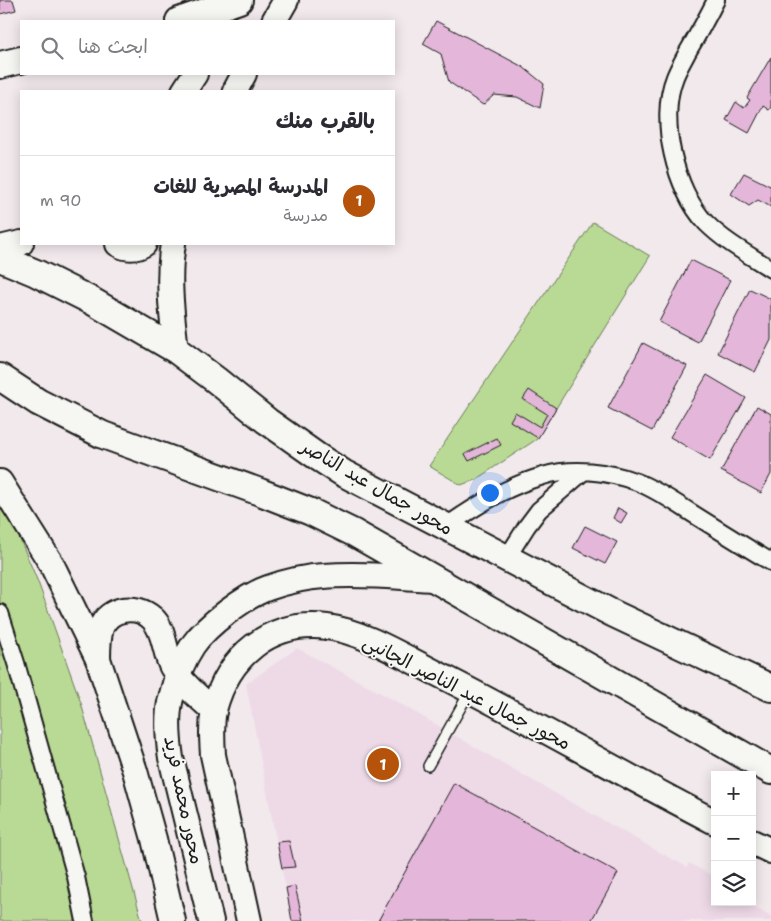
<!DOCTYPE html>
<html lang="ar">
<head>
<meta charset="utf-8">
<style>
  body { margin:0; font-family:"Shantell Sans","Playpen Sans Arabic",sans-serif; background:#f2f2f3; color:#2b2b33; direction:rtl }
  .controls { position:absolute; right:15px; bottom:15px; display:grid; overflow:hidden; border-radius:0px; box-shadow:0 2px 12px #0003 }
  .controls button { width:45px; height:45px; display:grid; place-items:center; padding:0; border:0; border-bottom:1px solid #e1e1e2; background:#fff; color:#2b2b33; font:25px sans-serif }
  .you { position:absolute; left:489px; top:492px; width:18px; height:18px; margin:-12px; border:4px solid #fff; border-radius:50%; background:#1a73e8; box-shadow:0 0 0 8px #1a73e833 }
  .badge { display:grid; place-items:center; width:32px; height:32px; border-radius:50%; background:#b45309; color:#fff; font-size:16px; font-weight:700 }
  .pin { position:absolute; translate:-50% -50%; border:2px solid #fff; box-shadow:0 1px 5px #0006 }
  .list { margin:0; padding:0; list-style:none }
  h2 { display:flex; justify-content:space-between; align-items:center; height:65px; margin:0; padding:0 20px; font-size:21px }
  h2 small { font-size:16px; font-weight:400; color:#7c7c81 }
  .list li { display:grid; grid-template-columns:32px 1fr auto; gap:15px; align-items:center; box-sizing:border-box; height:90px; padding:0 20px; border-top:1px solid #e1e1e2 }
  .list b { display:block; font-size:19px; white-space:nowrap }
  .list p { margin:0; font-size:16px; white-space:nowrap; color:#7c7c81 }
  .list em { font-size:16px; font-style:normal; color:#7c7c81 }
  .icon { flex:none; width:28px; height:28px; fill:none; stroke:currentColor; stroke-width:2; stroke-linecap:round; stroke-linejoin:round }
  .map { position:relative; flex:none; width:771px; height:921px; overflow:hidden; direction:ltr }
  .search { position:absolute; background:#fff; box-shadow:0 2px 12px #0003; left:20px; top:20px; width:375px; height:55px; display:flex; align-items:center; gap:12px; box-sizing:border-box; padding:0 18px; border-radius:0px; color:#7c7c81; font-size:19px }
  .panel { position:absolute; background:#fff; box-shadow:0 2px 12px #0003; left:20px; top:90px; width:375px; height:155px; border-radius:0px; direction:rtl }
  .map>svg:first-child { display:block }
  .built { fill:#eedae7 }
  .green { fill:#b9da94; stroke:#6a7b58 }
  .building { fill:#e4b7da; stroke:#1c1c1c }
  .lines { fill:none; stroke-linecap:round; stroke-linejoin:round }
  .lane-casing { stroke:#1c1c1c; stroke-width:12 }
  .street-casing { stroke:#1c1c1c; stroke-width:20 }
  .secondary-casing { stroke:#1c1c1c; stroke-width:28 }
  .primary-casing { stroke:#1c1c1c; stroke-width:30 }
  .lane { stroke:#f6f6f2; stroke-width:9 }
  .street { stroke:#f6f6f2; stroke-width:16 }
  .secondary { stroke:#f6f6f2; stroke-width:24 }
  .primary { stroke:#f6f6f2; stroke-width:26 }
  .labels { text-anchor:middle; dominant-baseline:central; stroke-width:4; stroke-linejoin:round; paint-order:stroke }
  .street-label { font-size:19px; fill:#1c1c1c; stroke:#f6f6f2 }
</style>
</head>
<body>
<div class="map">
<svg width="771" height="921" viewBox="0 0 771 921">
  <rect width="100%" height="100%" fill="#f2e9ed"/>
  <filter id="ink" filterUnits="userSpaceOnUse"><feTurbulence type="fractalNoise" baseFrequency=".02" numOctaves="2"/><feDisplacementMap in="SourceGraphic" scale="10" xChannelSelector="R" yChannelSelector="G"/><feConvolveMatrix kernelMatrix="1 2 1 2 8 2 1 2 1" color-interpolation-filters="sRGB"/></filter>
  <g filter="url(#ink)">
    <path class="built" d="M297,648l95,51 161,93 110,62 24,13 2,-4 26,14v25h29l27,14v5h-479l-46,-237z"/>
    <g class="green">
      <path d="M593,222l57,34 -113,183 -62,41 -14,5 -32,-19z"/>
      <path d="M0,508l16,22 22,52 43,121 61,218h-142z"/>
    </g>
    <g class="building">
      <path d="M0,0h13l3,10 -16,4z"/>
      <path d="M436,21l87,46 21,17 -4,24 -23,-11 -23,-2 -11,10 -34,-23 -8,-28 -18,-10z"/>
      <path d="M771,57v50l-2,3 -6,-4 -14,27 -23,-13 10,-18 8,6 6,-8 -3,-2z"/>
      <path d="M744,173l26,13 1,-1v22l-13,-7 -9,6 -18,-12z"/>
      <path d="M691,260l39,20 -32,62 -39,-20z"/>
      <path d="M750,289l21,10v41l-16,32 -37,-19z"/>
      <path d="M643,343l44,23 -35,65 -44,-23z"/>
      <path d="M707,375l39,23 -36,62 -40,-23z"/>
      <path d="M529,390l27,18 -18,30 -28,-17 5,-9 25,15 7,-13 -24,-15z"/>
      <path d="M757,406l14,8v60l-10,19 -40,-22z"/>
      <path d="M497,438l4,7 -32,16 -4,-7z"/>
      <path d="M618,508l9,5 -6,10 -8,-5z"/>
      <path d="M585,526l32,16 -12,22 -32,-16z"/>
      <path d="M454,783l164,90 -27,48h-213z"/>
      <path d="M289,841l6,26 -13,1 -5,-26z"/>
      <path d="M295,886l8,35h-11l-6,-33z"/>
    </g>
    <g class="lines">
      <defs>
        <path id="lane" d="M428,766l42,-75"/>
        <g id="street">
          <path d="M716,0c-9,18 -19,36 -29,53 -4,8 -9,16 -12,24 -17,42 0,113 31,146 19,19 43,32 65,46"/>
          <path d="M445,527c31,-21 62,-41 98,-51 29,-9 65,-5 94,6 18,7 36,19 53,30 27,17 54,34 81,50"/>
          <path d="M506,559l21,-33 12,-16 44,-38"/>
          <path d="M0,613l16,50 60,214 9,44"/>
        </g>
        <g id="secondary">
          <path d="M274,21l12,-21"/>
          <path d="M184,91l11,-17"/>
          <path d="M235,91l9,-17"/>
          <path d="M118,244c8,5 18,5 26,0"/>
          <path d="M173,244c-6,35 -1,71 3,106"/>
          <path d="M0,248l21,-5"/>
          <path d="M0,482l51,81 47,96 37,112 19,68 19,82"/>
          <path d="M98,659c0,-10 0,-21 3,-31 7,-21 36,-24 51,-10 13,11 12,34 20,49 10,17 28,31 42,44"/>
          <path d="M752,842l19,9"/>
          <path d="M211,921l-40,-163c-3,-20 -5,-41 0,-60 4,-17 12,-38 22,-53 14,-20 52,-49 75,-57 17,-6 37,-11 56,-12 36,-3 73,1 110,3"/>
          <path d="M249,921l-36,-166c-1,-15 -2,-30 1,-45 14,-54 56,-90 113,-83 38,5 78,31 111,47 93,47 184,100 277,148"/>
        </g>
        <g id="primary">
          <path d="M179,21l60,-21"/>
          <path d="M0,65l21,-5"/>
          <path d="M0,258l36,15 56,28 84,49 40,30 51,41 51,36 25,16 269,140 159,75"/>
          <path d="M0,377l38,25 65,33 157,57 51,20 43,21 417,238"/>
        </g>
      </defs>
      <use href="#lane" class="lane-casing"/>
      <use href="#street" class="street-casing"/>
      <use href="#secondary" class="secondary-casing"/>
      <use href="#primary" class="primary-casing"/>
      <use href="#lane" class="lane"/>
      <use href="#street" class="street"/>
      <use href="#secondary" class="secondary"/>
      <use href="#primary" class="primary"/>
    </g>
  </g>
  <g class="labels">
    <g class="street-label">
      <text transform="translate(377 487) rotate(30)">محور جمال عبد الناصر</text>
      <text transform="translate(467 692) rotate(27)">محور جمال عبد الناصر الجانبى</text>
      <text transform="translate(184 800) rotate(78)">محور محمد فريد</text>
    </g>
  </g>
</svg>
<div class="controls">
<button>+</button>
<button>−</button>
<button><svg class="icon" aria-label="layers" viewBox="0 0 24 24"><path d="M12 4l9 5-9 5-9-5zM3 14l9 5 9-5"/></svg></button>
</div>
<div class="you"></div>
<div class="pin badge" style="left:383px;top:764px">1</div>
<div class="search"><svg class="icon" aria-label="search" viewBox="0 0 24 24"><circle cx="10" cy="10" r="6"/><path d="M15 15l6 6"/></svg>ابحث هنا</div>
<section class="panel">
<h2>بالقرب منك<small></small></h2>
<ul class="list">
<li><span class="badge">1</span><div><b>المدرسة المصرية للغات</b><p>مدرسة</p></div><em>90 m</em></li>
</ul>
</section>
</div>
</body>
</html>
